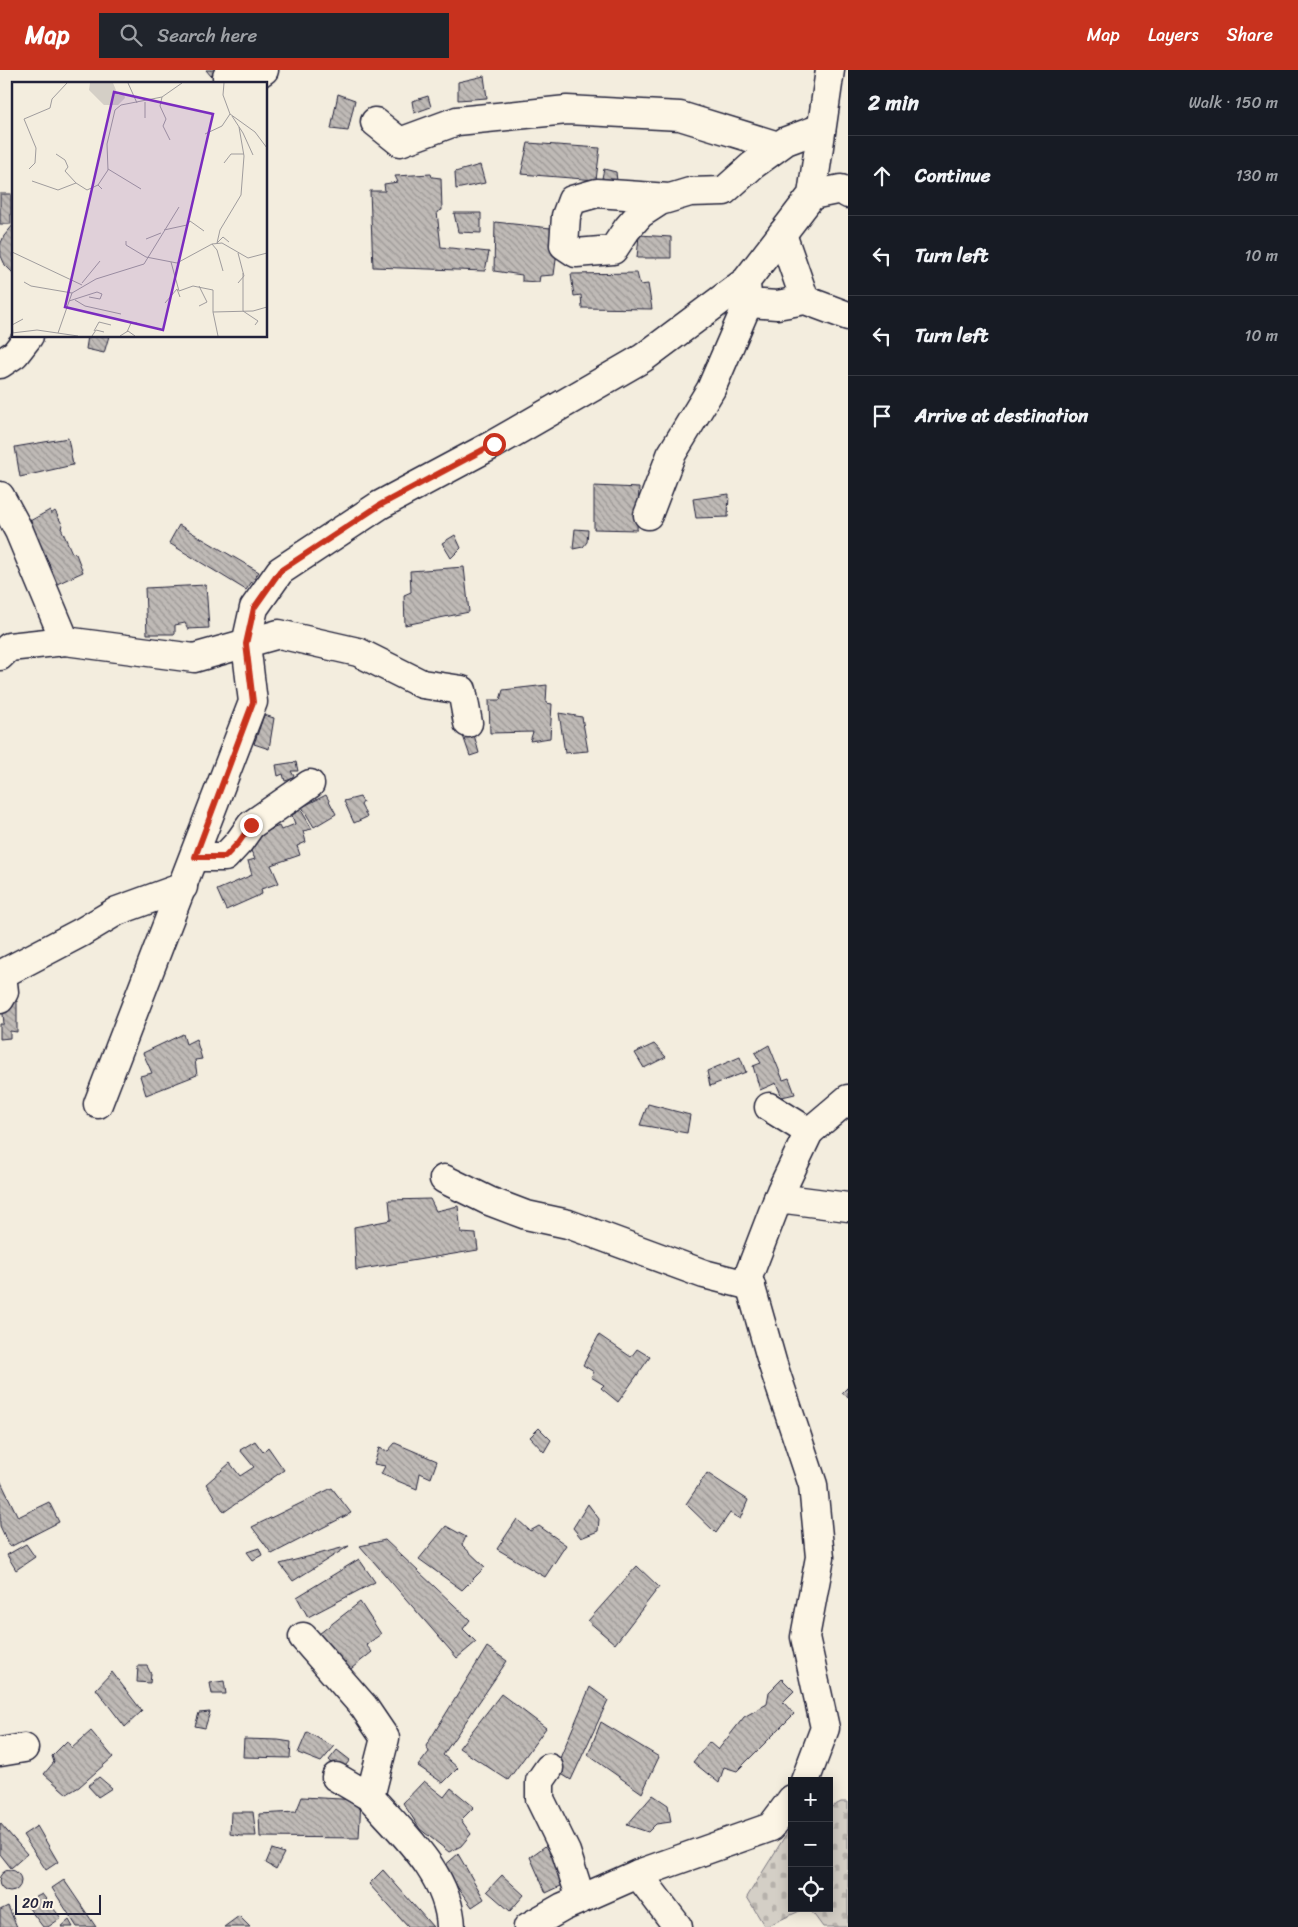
<!DOCTYPE html>
<html lang="en">
<head>
<meta charset="utf-8">
<style>
  body { margin:0; font-family:Sriracha,sans-serif; background:#20242c; color:#f1f3f6 }
  .controls { position:absolute; right:15px; bottom:15px; display:grid; overflow:hidden; border-radius:0px; box-shadow:0 2px 12px #0003 }
  .controls button { width:45px; height:45px; display:grid; place-items:center; padding:0; border:0; border-bottom:1px solid #363941; background:#171b24; color:#f1f3f6; font:25px sans-serif }
  .scale { position:absolute; left:15px; bottom:12px; width:86px; box-sizing:border-box; padding-left:5px; border:2px solid #22223b; border-top:0; font-size:14px; line-height:18px; white-space:nowrap; color:#22223b; -webkit-text-stroke:4px #fcf5e5; paint-order:stroke }
  .stop { position:absolute; width:15px; height:15px; margin:-11px; border:4px solid #c8321e; border-radius:50%; background:#fff }
  .stop.end { background:#c8321e; border-color:#fff; box-shadow:0 1px 5px #0008 }
  .list { margin:0; padding:0; list-style:none }
  h2 { display:flex; justify-content:space-between; align-items:center; height:65px; margin:0; padding:0 20px; font-size:21px }
  h2 small { font-size:16px; font-weight:400; color:#9ea1a6 }
  .list li { display:grid; grid-template-columns:32px 1fr auto; gap:15px; align-items:center; box-sizing:border-box; height:80px; padding:0 20px; border-top:1px solid #363941 }
  .list b { display:block; font-size:19px; white-space:nowrap }
  .list em { font-size:16px; font-style:normal; color:#9ea1a6 }
  .icon { flex:none; width:28px; height:28px; fill:none; stroke:currentColor; stroke-width:2; stroke-linecap:round; stroke-linejoin:round }
  .map { position:relative; flex:none; width:848px; height:1857px; overflow:hidden }
  header { display:flex; align-items:center; gap:30px; box-sizing:border-box; height:70px; padding:0 25px; background:#c8321e; color:#fff }
  header strong { font-size:24px }
  nav { display:flex; gap:28px; margin-inline-start:auto; font-size:18px }
  .search { width:350px; height:45px; background:#20242c; display:flex; align-items:center; gap:12px; box-sizing:border-box; padding:0 18px; border-radius:0px; color:#9ea1a6; font-size:19px }
  main { display:flex }
  aside { flex:1; background:#171b24 }
  .map>svg:first-child { display:block }
  .cemetery { fill:url(#cemetery-stones); stroke:#7b7880 }
  .building { fill:url(#building-back-hatch); stroke:#22223b }
  .lines { fill:none; stroke-linecap:round; stroke-linejoin:round }
  .minor-casing { stroke:#22223b; stroke-width:31 }
  .minor { stroke:#fcf5e5; stroke-width:28 }
  .route { stroke:#c8321e; stroke-width:6 }
  .inset-road { fill:none; stroke:#9f9c9d; stroke-width:1 }
  .view { fill:#7b2cbf; fill-opacity:0.15; stroke:#7b2cbf; stroke-width:2.5 }
  .inset-edge { fill:none; stroke:#22223b; stroke-width:2.5 }
</style>
</head>
<body>
<header>
<strong>Map</strong>
<div class="search"><svg class="icon" aria-label="search" viewBox="0 0 24 24"><circle cx="10" cy="10" r="6"/><path d="M15 15l6 6"/></svg>Search here</div>
<nav><a>Map</a><a>Layers</a><a>Share</a></nav>
</header>
<main>
<div class="map">
<svg width="848" height="1857" viewBox="0 0 848 1857">
  <defs>
    <pattern id="cemetery-stones" width="16" height="16" patternUnits="userSpaceOnUse" patternTransform="scale(1.25)"><rect width="16" height="16" fill="#d4cfc6"/><path d="M2 7V4a2 2 0 0 1 4 0v3zM10 15v-3a2 2 0 0 1 4 0v3z" fill="#b6b1ab"/></pattern>
    <pattern id="building-back-hatch" width="6" height="6" patternUnits="userSpaceOnUse" patternTransform="scale(1.25)"><rect width="6" height="6" fill="#bfbab6"/><path d="M-1 5l2 2M0 0l6 6M5-1l2 2" fill="none" stroke="#9b9795"/></pattern>
  </defs>
  <rect width="100%" height="100%" fill="#f3edde"/>
  <filter id="ink" filterUnits="userSpaceOnUse"><feTurbulence type="fractalNoise" baseFrequency=".02" numOctaves="2"/><feDisplacementMap in="SourceGraphic" scale="10" xChannelSelector="R" yChannelSelector="G"/><feConvolveMatrix kernelMatrix="1 2 1 2 8 2 1 2 1" color-interpolation-filters="sRGB"/></filter>
  <g filter="url(#ink)">
    <g class="cemetery">
      <path d="M841,1732h7v125h-25l-14,-19h20v-100z"/>
      <path d="M792,1755v83h14l-41,19 -18,-30z"/>
    </g>
    <g class="building">
      <path d="M206,0h12l-7,6z"/>
      <path d="M484,6l3,22 -29,2v-18z"/>
      <path d="M338,24l17,6 -7,31 -17,-2z"/>
      <path d="M428,26l3,11 -17,6 -2,-12z"/>
      <path d="M528,73l72,5 -4,32 -75,-6z"/>
      <path d="M480,95l5,18 -29,6 -1,-17z"/>
      <path d="M604,99l12,3 1,9 -15,-3z"/>
      <path d="M431,104l1,3 9,1 1,32 -5,2 4,35 48,5 -4,19 -112,-4 -3,-76h15l-1,-7 14,-2 -3,-6z"/>
      <rect x="0" y="124" width="11" height="30"/>
      <path d="M454,143h27v20l-23,-1z"/>
      <path d="M495,152l65,7 -6,46 -14,1 -1,6 -17,-1v-6l-28,-4z"/>
      <path d="M14,154v50l-9,-9 -4,-9 -1,-11 4,-9z"/>
      <path d="M639,165l32,2v21h-34z"/>
      <path d="M637,203l3,12 8,-1 4,25 -70,-1 -1,-13 -7,1 -3,-22z"/>
      <path d="M88,266h21l-5,17 -18,-4z"/>
      <path d="M68,368l5,27 -53,12 -5,-30z"/>
      <path d="M594,416l45,2 -2,42 -43,-1z"/>
      <path d="M729,424l-1,23 -32,1 -3,-19z"/>
      <path d="M50,440l1,4 4,-3 8,15 -2,2 11,25 4,1 7,18 -26,12 -29,-62z"/>
      <path d="M179,455l80,47 -13,18 -77,-47z"/>
      <path d="M575,459l13,1 -1,12 -4,5 -10,2z"/>
      <path d="M455,465l6,13 -10,10 -9,-15z"/>
      <path d="M464,497l5,45 -64,13 -1,-30 7,-3 -1,-21z"/>
      <path d="M206,515l3,43 -21,1 -3,-6 -10,2v9h-28l-2,-46z"/>
      <path d="M547,615l-1,18 6,1 -2,34 -20,3 3,-9 -43,1 -1,-33h11l3,-10z"/>
      <path d="M559,643l23,4 6,34 -23,2z"/>
      <path d="M264,645l10,3 -5,31 -15,-5z"/>
      <path d="M473,661l6,22 -9,3 -8,-23z"/>
      <path d="M296,692l2,9h-7l4,7 -10,3 -2,-7 -5,2 -2,-11z"/>
      <path d="M326,725l10,19 -22,13 -12,-20z"/>
      <path d="M360,727l3,5 -2,3 6,12 -13,6 -10,-22z"/>
      <path d="M301,740l11,19 -9,2 3,11 -9,4 3,9 -29,10 8,18 -18,6 1,5 -36,16 -9,-20 35,-15 -4,-14 7,-2 -7,-14 11,-7 -1,-3 21,-9 2,4 14,-6 -3,-9z"/>
      <path d="M17,931v31l-7,-1v7l-10,1v-15h4l-2,-20z"/>
      <path d="M183,964l3,10 10,-5 6,20 -7,1 2,15 -51,20 -6,-19 12,-3 -9,-20z"/>
      <path d="M654,974l12,13 -22,11 -9,-15z"/>
      <path d="M769,975l14,35 6,-2 6,16 -13,3 -6,-14 -16,7 -7,-24 8,-3 -6,-10z"/>
      <path d="M740,987l6,15 -36,14 -3,-15z"/>
      <path d="M648,1034l42,11 -3,18 -47,-8z"/>
      <path d="M430,1129l6,12 22,-5 3,27 15,1 2,16 -122,20 -2,-43 37,-7 -2,-20z"/>
      <path d="M599,1265l32,22 6,-8 13,8 -32,45 -17,-14 3,-3 -13,-8 3,-5 -11,-7z"/>
      <path d="M848,1317v10l-6,-4z"/>
      <path d="M539,1358l12,12 -7,12 -14,-15z"/>
      <path d="M255,1371l8,11 5,-5 16,23 -60,42 -18,-28 24,-21 10,13 14,-9 -14,-17z"/>
      <path d="M395,1373l42,18 -6,17 -11,-5 -3,16 -36,-15 4,-8 -11,-2 5,-16 9,3z"/>
      <path d="M707,1403l41,27 -8,19 -10,-6 -14,20 -30,-29z"/>
      <path d="M0,1410l18,37 31,-15 10,20 -49,25 -10,-21z"/>
      <path d="M332,1418l19,25 -79,41 -20,-27z"/>
      <path d="M588,1434l11,15 -1,12 -17,7 -8,-10z"/>
      <path d="M517,1449l13,12 9,-5 27,19 -21,32 -48,-28z"/>
      <path d="M446,1456l20,11 -4,8 23,22 -23,23 -43,-31z"/>
      <path d="M385,1470l85,80 -7,9 13,13 -19,16 -97,-112z"/>
      <path d="M26,1474l9,13 -19,13 -9,-15z"/>
      <path d="M349,1476l-56,35 -13,-17z"/>
      <path d="M259,1478l3,7 -9,5 -6,-8z"/>
      <path d="M359,1489l16,23 -67,35 -11,-20z"/>
      <path d="M637,1496l22,21 -44,57 -27,-23z"/>
      <path d="M360,1532l21,32 -15,11 6,7 -25,20 -32,-35z"/>
      <path d="M487,1577l20,14 -64,94 15,13 -15,15 -25,-17 11,-14 -3,-6z"/>
      <path d="M138,1596h9l4,8 -1,9 -13,-1z"/>
      <path d="M112,1602l30,39 -17,16 -29,-38z"/>
      <path d="M782,1609l12,12 -11,11 11,12 -57,57 -13,-4 -5,16 -26,-21 16,-20 9,8 26,-33 23,-13 2,-12z"/>
      <path d="M224,1611l2,13h-14l-2,-11z"/>
      <path d="M590,1617l18,13 -37,80 -16,-10z"/>
      <path d="M501,1624l45,34 -38,52 -49,-32z"/>
      <path d="M210,1642l-5,16 -10,-2 4,-13z"/>
      <path d="M601,1652l58,35 -17,36 -54,-38z"/>
      <path d="M91,1661l22,26 -34,30 -12,7 -23,-20 10,-12 -2,-6 15,-15 5,7z"/>
      <path d="M307,1662l27,15 -13,15 -23,-9z"/>
      <path d="M244,1669l34,1 13,2 -1,16 -47,-1z"/>
      <path d="M337,1680l13,10 -9,11 -12,-11z"/>
      <path d="M99,1707l13,11 -14,9 -10,-11z"/>
      <path d="M424,1711l20,16 7,-9 23,19 -13,13 10,14 -10,12 -12,6 -29,-23 -17,-26z"/>
      <path d="M653,1725l15,10 3,17 -15,2 -8,8 -21,-7z"/>
      <path d="M302,1727l59,3 -2,38 -99,-1 -1,-23 37,-2z"/>
      <path d="M231,1742h22l3,24h-15l-11,-2z"/>
      <path d="M0,1753l27,31 -16,14 -11,-14z"/>
      <path d="M37,1756l21,36 -12,8 -23,-35z"/>
      <path d="M548,1774l15,41 -17,8 -16,-36z"/>
      <path d="M272,1779l12,4 -8,16 -10,-6z"/>
      <path d="M458,1784l26,45 -12,8 -29,-40z"/>
      <circle cx="10" cy="1811" r="11"/>
      <path d="M383,1800l50,57h-25l-39,-43z"/>
      <path d="M502,1805l22,20 -14,16 -23,-20z"/>
      <path d="M64,1810l32,47h-19l-25,-39z"/>
      <path d="M42,1824l19,24 -13,9h-5l-18,-24z"/>
      <path d="M8,1836l9,21h-17v-17z"/>
      <path d="M239,1846l11,11h-26z"/>
      <path d="M69,1850l4,7h-12z"/>
    </g>
    <g class="lines">
      <defs>
        <g id="minor">
          <path d="M227,7l24,2 13,-9"/>
          <path d="M375,52l25,20 57,-21 110,-11 113,6 98,30"/>
          <path d="M812,125l29,-6 7,5"/>
          <path d="M669,128l-72,-5 -25,7 -6,16 -2,29 12,8 37,-3 14,-21 13,-15 20,-13 30,-9 34,-1 29,-26 33,-24 35,-13"/>
          <path d="M782,164l23,66"/>
          <path d="M746,215l2,18 29,2 28,-5 43,16"/>
          <path d="M0,294l15,-10 14,-18"/>
          <path d="M0,426l19,35 46,110"/>
          <path d="M648,445l23,-60 40,-66 37,-86"/>
          <path d="M0,586l9,-9 56,-6 129,17 85,-24 79,18 64,32 40,6 6,33"/>
          <path d="M195,787h30l14,-15 12,-17 59,-41"/>
          <path d="M0,929l4,-7 -2,-18 80,-42 35,-21 66,-24"/>
          <path d="M98,1034l155,-402 -7,-58 8,-36 26,-37 100,-66 114,-61 149,-86 103,-77 66,-86 18,-125"/>
          <path d="M769,1037l40,25 -28,59 -33,86 25,88 40,120 7,72 -15,80 20,91 -20,53"/>
          <path d="M809,1062l39,-33"/>
          <path d="M444,1109l45,22 37,14 42,9 136,50 47,12"/>
          <path d="M778,1128l70,9"/>
          <path d="M303,1567l61,70 21,31 -15,59c33,37 79,77 81,130"/>
          <path d="M0,1682l24,-4"/>
          <path d="M549,1698l-9,13v18l26,53 15,47"/>
          <path d="M336,1707l34,20"/>
          <path d="M638,1804l40,53"/>
          <path d="M528,1857l35,-20 75,-33 133,-47 21,-28"/>
        </g>
      </defs>
      <use href="#minor" class="minor-casing"/>
      <use href="#minor" class="minor"/>
    </g>
  </g>
  <g class="lines" filter="url(#ink)">
    <path class="route" d="M251,755l-12,17 -14,15h-30l58,-155 -7,-58 8,-36 26,-37 100,-66 114,-61"/>
  </g>
  <g transform="translate(12 12)">
    <rect width="255" height="255" fill="#f3edde"/>
    <path d="M78,1h23l5,12 6,-1 1,4 -7,7h-14l-15,-15z" fill="#d4cfc6"/>
    <path class="inset-road" d="M116,1l9,20M212,1l-1,12 7,19 25,18 12,16M150,15l-2,9 6,13 -3,7 7,14M133,20v16M220,34l11,17 10,22M193,52l17,-8 8,-12M44,72l9,6 3,7 -3,4 11,12 11,7 11,-5M212,81l7,-9h13M17,87l6,-6 1,-15 -12,-29 26,-11 2,-9 15,-16M96,87l33,20M20,99l26,9 18,-7M90,107l-4,-4 10,-15 -1,-26 8,-34 6,-5 41,-8 20,-14M152,148l23,-5 3,-4 14,10M134,157l15,-6M114,159v4l20,12 31,6 35,-19 10,-1 26,15 19,-5M205,161l3,-13 21,-35 3,-39 -5,-29M205,161l6,-6 6,5M200,162l5,6 6,21M0,170l70,33M226,171l6,23 -6,7M159,180l8,29 14,-5 20,4v22l40,-1 14,-4M231,191v38l15,10 -3,4M12,200l7,4 41,7M70,201l18,-22M187,204l8,16 -8,4M63,218l10,6 36,8M57,219l28,-9 5,2 -2,5 -11,-2M153,221l12,-14 3,8M201,230l5,24M82,249l5,-9 12,3M115,250l4,-9h6M0,251l25,-3 41,6M1,251l-1,-8 11,-6M46,251l14,-40 24,-14 48,-15 35,-57M80,254l4,-6 8,2M108,254l8,-5 7,5"/>
    <path class="view" d="M102,10l99,22 -50,216 -98,-23z"/>
    <rect width="255" height="255" class="inset-edge"/>
  </g>
</svg>
<div class="controls">
<button>+</button>
<button>−</button>
<button><svg class="icon" aria-label="locate" viewBox="0 0 24 24"><circle cx="12" cy="12" r="6"/><path d="M12 2v4M12 18v4M2 12h4M18 12h4"/></svg></button>
</div>
<div class="scale">20 m</div>
<div class="stop" style="left:494px;top:374px"></div>
<div class="stop end" style="left:251px;top:755px"></div>
</div>
<aside>
<h2>2 min<small>Walk · 150 m</small></h2>
<ul class="list">
<li><svg class="icon" aria-label="ahead" viewBox="0 0 24 24"><path d="M12 20V5M6 11l6-6 6 6"/></svg><div><b>Continue</b></div><em>130 m</em></li>
<li><svg class="icon" aria-label="left" viewBox="0 0 24 24"><path d="M17 20v-9H6M10 6l-5 5 5 5"/></svg><div><b>Turn left</b></div><em>10 m</em></li>
<li><svg class="icon" aria-label="left" viewBox="0 0 24 24"><path d="M17 20v-9H6M10 6l-5 5 5 5"/></svg><div><b>Turn left</b></div><em>10 m</em></li>
<li><svg class="icon" aria-label="arrive" viewBox="0 0 24 24"><path d="M6 21V4h12l-3 4 3 4H6"/></svg><div><b>Arrive at destination</b></div></li>
</ul>
</aside>
</main>
</body>
</html>
